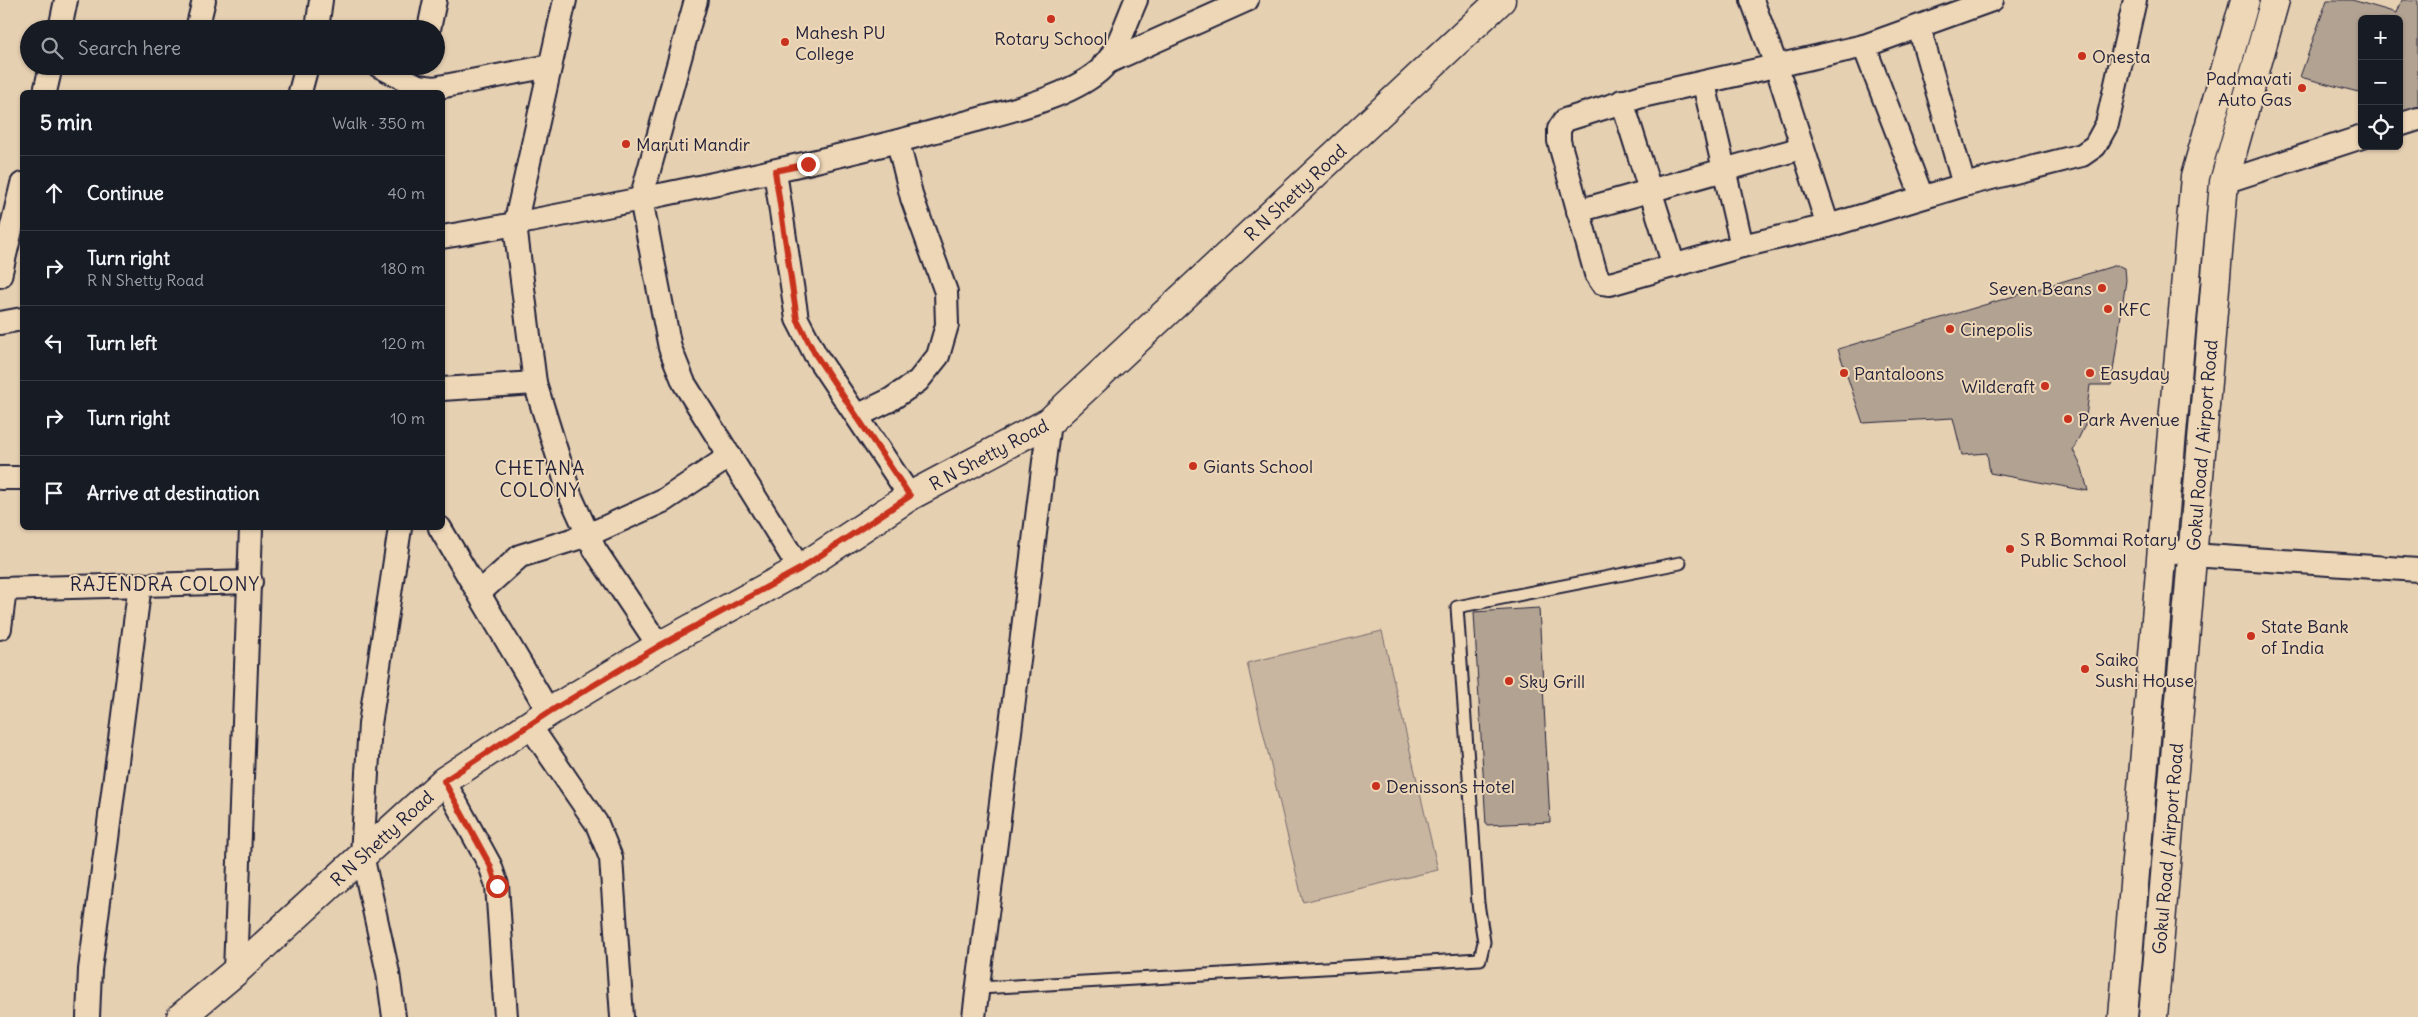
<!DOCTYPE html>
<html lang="en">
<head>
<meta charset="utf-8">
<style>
  body { margin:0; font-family:Delius,sans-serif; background:#20242c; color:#f1f3f6 }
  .controls { position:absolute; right:15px; top:15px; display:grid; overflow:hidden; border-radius:8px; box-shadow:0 1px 4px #0004 }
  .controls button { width:45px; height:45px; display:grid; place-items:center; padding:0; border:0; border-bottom:1px solid #363941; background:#171b24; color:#f1f3f6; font:25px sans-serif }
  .stop { position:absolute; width:15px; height:15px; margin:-11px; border:4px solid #c8321e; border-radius:50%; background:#fff }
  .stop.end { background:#c8321e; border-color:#fff; box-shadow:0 1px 5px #0008 }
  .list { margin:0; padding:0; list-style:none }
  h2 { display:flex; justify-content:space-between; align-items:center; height:65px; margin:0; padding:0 20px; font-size:21px }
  h2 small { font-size:16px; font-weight:400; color:#9ea1a6 }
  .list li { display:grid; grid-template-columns:32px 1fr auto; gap:15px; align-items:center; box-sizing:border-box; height:75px; padding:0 20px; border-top:1px solid #363941 }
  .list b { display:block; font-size:19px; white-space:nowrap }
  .list p { margin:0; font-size:16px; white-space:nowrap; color:#9ea1a6 }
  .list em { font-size:16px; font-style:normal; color:#9ea1a6 }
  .icon { flex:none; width:28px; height:28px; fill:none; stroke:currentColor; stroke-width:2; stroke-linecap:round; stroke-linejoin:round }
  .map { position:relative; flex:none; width:2418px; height:1017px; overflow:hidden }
  .search { position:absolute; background:#171b24; box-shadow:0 1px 4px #0004; left:20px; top:20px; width:425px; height:55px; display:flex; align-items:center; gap:12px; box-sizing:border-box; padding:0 18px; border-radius:28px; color:#9ea1a6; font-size:19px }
  .panel { position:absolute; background:#171b24; box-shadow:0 1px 4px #0004; left:20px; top:90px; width:425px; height:440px; border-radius:8px }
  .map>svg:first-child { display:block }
  .green { fill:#c9b6a0; stroke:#766c6e }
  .building { fill:#b2a292; stroke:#22223b }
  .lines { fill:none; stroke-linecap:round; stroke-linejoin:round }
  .service-casing { stroke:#22223b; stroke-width:15 }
  .minor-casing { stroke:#22223b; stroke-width:26 }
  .tertiary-casing { stroke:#22223b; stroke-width:31 }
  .secondary-casing { stroke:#22223b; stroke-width:31 }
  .service { stroke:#eed7b7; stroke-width:11 }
  .minor { stroke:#eed7b7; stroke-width:22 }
  .tertiary { stroke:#eed7b7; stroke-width:28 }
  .secondary { stroke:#eed7b7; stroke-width:28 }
  .route { stroke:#c8321e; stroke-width:6 }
  .poi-dot { fill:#c8321e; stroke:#eed7b7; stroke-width:2 }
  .labels { text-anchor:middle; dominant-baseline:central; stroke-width:4; stroke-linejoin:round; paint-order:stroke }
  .poi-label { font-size:18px; fill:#22223b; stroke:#eed7b7; text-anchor:start }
  .street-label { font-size:18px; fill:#22223b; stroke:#eed7b7 }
  .neighbourhood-label { font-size:19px; letter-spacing:1px; fill:#22223b; stroke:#eed7b7 }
</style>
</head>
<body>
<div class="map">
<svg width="2418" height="1017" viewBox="0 0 2418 1017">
  <rect width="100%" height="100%" fill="#e6d0b2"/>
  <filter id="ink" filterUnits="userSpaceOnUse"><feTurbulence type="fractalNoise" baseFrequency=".02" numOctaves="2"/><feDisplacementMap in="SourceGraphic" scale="10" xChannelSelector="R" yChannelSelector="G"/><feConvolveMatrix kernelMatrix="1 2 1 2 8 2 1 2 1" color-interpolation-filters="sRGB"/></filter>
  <g filter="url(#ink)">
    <path class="green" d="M1382,631l56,239 -135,32 -56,-239z"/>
    <g class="building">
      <path d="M2327,0h25l45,13 5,-13h16v113l-19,4v-98h-37v74l-62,-16z"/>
      <path d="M2117,265l8,3 1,12 -15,105h-21l-5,40 -12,25 9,18 6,23 -98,-18 -3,-20 -25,2 -9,-37 -90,5 -25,-74z"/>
      <path d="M1539,608l11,214 -64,3 -12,-213z"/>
    </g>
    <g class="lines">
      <defs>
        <path id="service" d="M979,988l501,-29 4,-17 -6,-39 -21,-296 223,-44"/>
        <g id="minor">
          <path d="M565,0l-50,225 20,158 35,112 25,55 64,96"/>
          <path d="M696,0l-55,199 29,149 14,35 116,186"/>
          <path d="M1752,0l24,65 52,161"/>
          <path d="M1992,0l-128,46 -222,50 -77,24 -6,9v12l37,133 6,9 8,1 132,-38 86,-20 136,-41 118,-30 13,-9 12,-22 28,-124"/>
          <path d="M1919,27l45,158"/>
          <path d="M60,29l6,-29"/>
          <path d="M197,29l7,-29"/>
          <path d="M317,29l4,-29"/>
          <path d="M429,29l6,-29"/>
          <path d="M1864,46l58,151"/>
          <path d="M1104,64l143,-64"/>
          <path d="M379,66l39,20 16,2 116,-22"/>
          <path d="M1704,84l38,162"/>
          <path d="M45,92l6,-26"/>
          <path d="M300,92l7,-26"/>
          <path d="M1622,101l52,165"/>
          <path d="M2399,125l19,-6"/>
          <path d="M775,171l22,148 18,35 95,142"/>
          <path d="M2224,182l138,-45"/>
          <path d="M1578,211l224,-63"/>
          <path d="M442,237c78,-13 155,-29 233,-45 96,-20 191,-41 286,-68 42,-12 105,-25 138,-53 17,-14 28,-51 37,-71"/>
          <path d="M0,276l22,-92"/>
          <path d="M0,323l22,-4"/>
          <path d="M442,389l93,-6"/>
          <path d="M857,416l33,-16 28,-19 20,-25 9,-31 -1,-33 -34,-94 -14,-56"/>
          <path d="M0,478h22"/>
          <path d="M440,528l109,184"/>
          <path d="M2162,549l30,6 226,15"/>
          <path d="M0,589l251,-7"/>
          <path d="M479,593l41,-37 68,-21 75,-34 67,-45"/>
          <path d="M0,628l5,-39"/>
          <path d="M530,726l67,98 14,34 11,159"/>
          <path d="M444,781l46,84 7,20 9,132"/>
          <path d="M235,972l16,-444"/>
          <path d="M88,1017l2,-47 50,-386"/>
          <path d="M394,1017l-6,-44 -26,-118 8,-131 30,-196"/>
          <path d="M974,1017l75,-595"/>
        </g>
        <g id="tertiary">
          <path id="s1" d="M181,1017l54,-45 209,-191 105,-69 110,-66 141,-77 110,-73 139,-74 452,-422"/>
        </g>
        <g id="secondary">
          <path d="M2123,1017l42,-506 30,-334 50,-177"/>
          <path id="s2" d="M2153,1017l71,-835 51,-182"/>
        </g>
      </defs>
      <use href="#service" class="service-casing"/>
      <use href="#minor" class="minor-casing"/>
      <use href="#tertiary" class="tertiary-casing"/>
      <use href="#secondary" class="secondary-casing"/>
      <use href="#service" class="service"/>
      <use href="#minor" class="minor"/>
      <use href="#tertiary" class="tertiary"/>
      <use href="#secondary" class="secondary"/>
    </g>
  </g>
  <g class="lines" filter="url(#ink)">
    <path class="route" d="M497,886l-7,-21 -46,-84 105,-69 110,-66 141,-77 110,-73 -95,-142 -18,-35 -22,-148 33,-7"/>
  </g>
  <g class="poi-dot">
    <circle cx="1051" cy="19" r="5"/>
    <circle cx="785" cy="42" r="5"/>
    <circle cx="2082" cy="56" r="5"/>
    <circle cx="2302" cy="88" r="5"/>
    <circle cx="626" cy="144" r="5"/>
    <circle cx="2102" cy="288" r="5"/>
    <circle cx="2108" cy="309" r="5"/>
    <circle cx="1950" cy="329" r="5"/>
    <circle cx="1844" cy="373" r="5"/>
    <circle cx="2090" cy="373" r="5"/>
    <circle cx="2045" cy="386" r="5"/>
    <circle cx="2068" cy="419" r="5"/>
    <circle cx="1193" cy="466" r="5"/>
    <circle cx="2010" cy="549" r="5"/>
    <circle cx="2251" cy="636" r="5"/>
    <circle cx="2085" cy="669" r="5"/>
    <circle cx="1509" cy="681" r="5"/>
    <circle cx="1376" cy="786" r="5"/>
  </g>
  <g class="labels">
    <g class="poi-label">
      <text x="795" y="32">Mahesh PU<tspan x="795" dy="21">College</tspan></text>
      <text x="1051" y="38" text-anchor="middle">Rotary School</text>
      <text x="2092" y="56">Onesta</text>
      <text x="2292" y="78" text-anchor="end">Padmavati<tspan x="2292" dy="21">Auto Gas</tspan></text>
      <text x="636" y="144">Maruti Mandir</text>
      <text x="2092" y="288" text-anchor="end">Seven Beans</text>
      <text x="2118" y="309">KFC</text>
      <text x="1960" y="329">Cinepolis</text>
      <text x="1854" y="373">Pantaloons</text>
      <text x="2100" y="373">Easyday</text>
      <text x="2035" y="386" text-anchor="end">Wildcraft</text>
      <text x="2078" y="419">Park Avenue</text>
      <text x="1203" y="466">Giants School</text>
      <text x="2020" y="539">S R Bommai Rotary<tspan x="2020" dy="21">Public School</tspan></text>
      <text x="2261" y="626">State Bank<tspan x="2261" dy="21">of India</tspan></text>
      <text x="2095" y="659">Saiko<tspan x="2095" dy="21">Sushi House</tspan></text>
      <text x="1519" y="681">Sky Grill</text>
      <text x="1386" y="786">Denissons Hotel</text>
    </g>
    <g class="street-label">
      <text stroke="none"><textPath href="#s1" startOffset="1394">R N Shetty Road</textPath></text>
      <text stroke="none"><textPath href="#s2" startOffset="574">Gokul Road / Airport Road</textPath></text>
      <text stroke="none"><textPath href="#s1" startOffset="989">R N Shetty Road</textPath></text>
      <text stroke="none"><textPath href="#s1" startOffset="269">R N Shetty Road</textPath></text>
      <text stroke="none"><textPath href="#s2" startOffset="169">Gokul Road / Airport Road</textPath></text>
    </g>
    <g class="neighbourhood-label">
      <text x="540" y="468">CHETANA<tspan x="540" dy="22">COLONY</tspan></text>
      <text x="165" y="584">RAJENDRA COLONY</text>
    </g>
  </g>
</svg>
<div class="controls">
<button>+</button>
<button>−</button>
<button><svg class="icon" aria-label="locate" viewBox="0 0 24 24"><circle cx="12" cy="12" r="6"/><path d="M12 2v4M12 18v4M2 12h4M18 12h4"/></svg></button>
</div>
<div class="stop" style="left:497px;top:886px"></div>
<div class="stop end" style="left:808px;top:164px"></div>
<div class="search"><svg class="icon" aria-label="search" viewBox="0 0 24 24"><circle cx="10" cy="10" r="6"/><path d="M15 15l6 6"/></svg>Search here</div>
<section class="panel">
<h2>5 min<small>Walk · 350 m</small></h2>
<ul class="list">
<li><svg class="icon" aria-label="ahead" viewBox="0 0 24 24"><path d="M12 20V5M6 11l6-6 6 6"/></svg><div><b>Continue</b></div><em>40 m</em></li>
<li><svg class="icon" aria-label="right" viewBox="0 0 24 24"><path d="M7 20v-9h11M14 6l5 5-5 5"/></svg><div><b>Turn right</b><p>R N Shetty Road</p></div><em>180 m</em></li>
<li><svg class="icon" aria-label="left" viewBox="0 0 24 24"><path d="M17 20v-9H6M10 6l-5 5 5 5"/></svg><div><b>Turn left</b></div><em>120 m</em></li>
<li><svg class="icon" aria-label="right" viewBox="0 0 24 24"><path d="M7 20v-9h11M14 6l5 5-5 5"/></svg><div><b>Turn right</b></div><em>10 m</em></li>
<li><svg class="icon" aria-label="arrive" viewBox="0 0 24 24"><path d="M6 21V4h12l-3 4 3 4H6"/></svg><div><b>Arrive at destination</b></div></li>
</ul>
</section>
</div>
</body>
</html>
